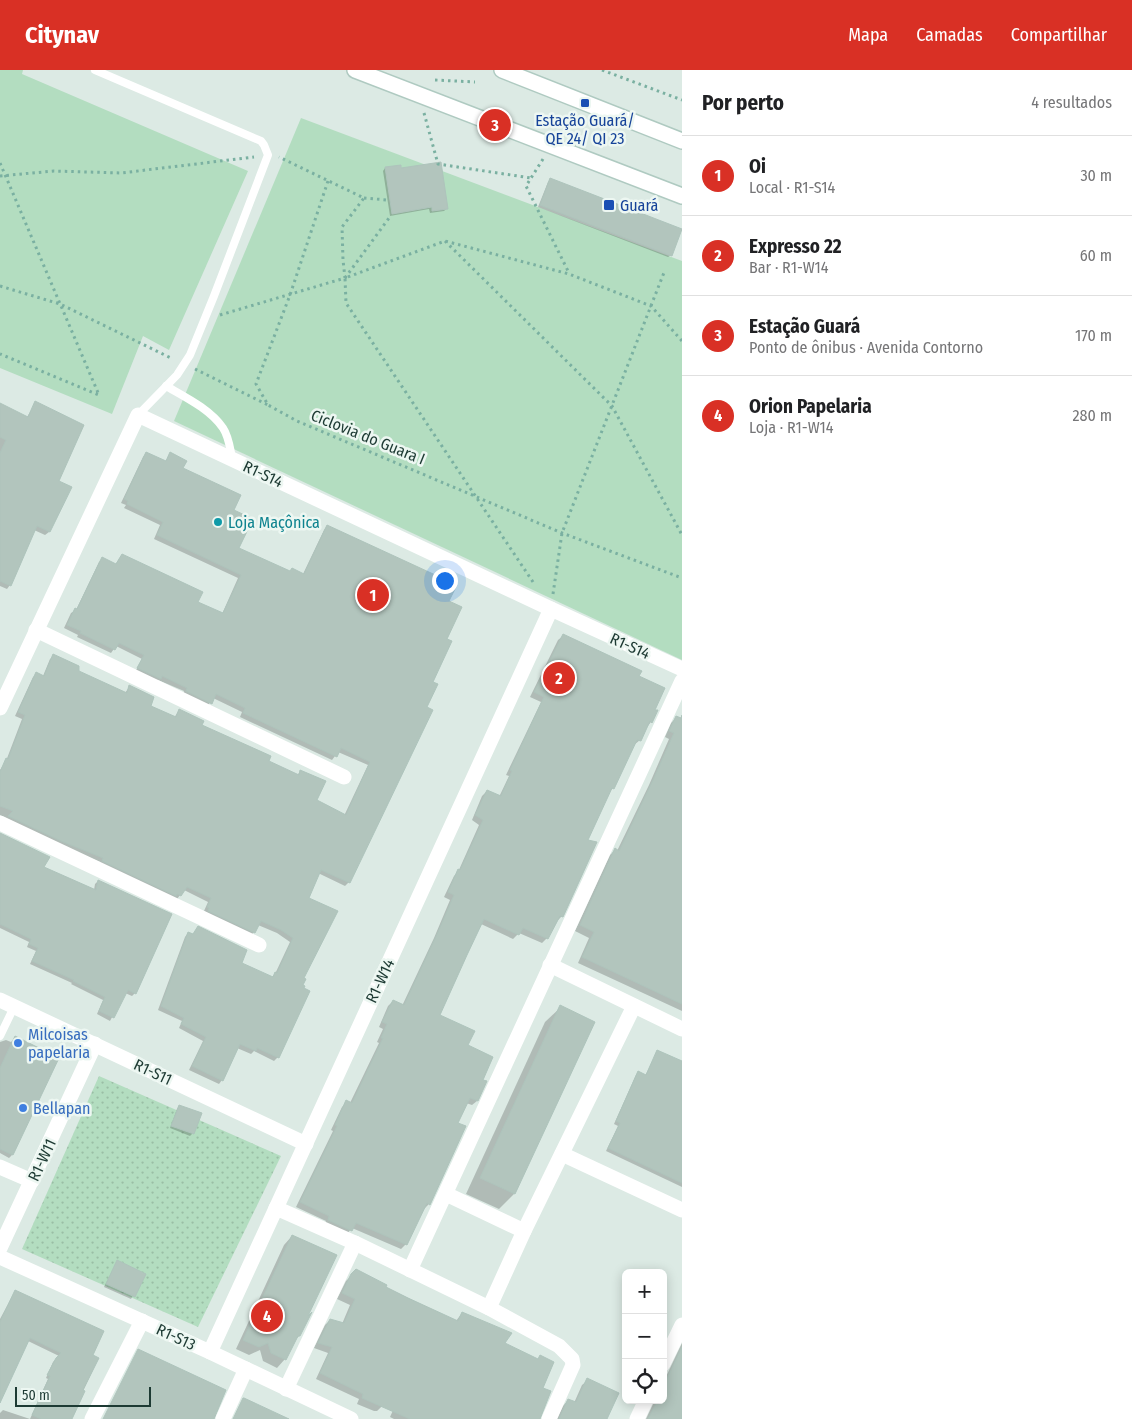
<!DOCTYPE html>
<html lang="pt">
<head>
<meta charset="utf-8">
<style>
  body { margin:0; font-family:"Fira Sans Condensed",sans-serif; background:#f2f2f2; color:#202124 }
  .controls { position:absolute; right:15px; bottom:15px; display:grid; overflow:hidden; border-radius:8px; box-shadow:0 2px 12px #0003 }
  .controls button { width:45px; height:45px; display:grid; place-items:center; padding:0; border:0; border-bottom:1px solid #e0e0e0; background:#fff; color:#202124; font:25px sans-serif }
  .scale { position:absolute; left:15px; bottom:12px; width:136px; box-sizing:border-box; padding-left:5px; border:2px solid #1d3a33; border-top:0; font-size:14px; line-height:18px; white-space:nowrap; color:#1d3a33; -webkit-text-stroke:4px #edf7f2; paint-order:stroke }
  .you { position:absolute; left:444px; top:510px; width:18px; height:18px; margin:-12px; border:4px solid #fff; border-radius:50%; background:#1a73e8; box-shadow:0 0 0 8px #1a73e833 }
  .badge { display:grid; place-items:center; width:32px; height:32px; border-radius:50%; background:#d93025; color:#fff; font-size:16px; font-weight:700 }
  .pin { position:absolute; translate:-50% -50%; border:2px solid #fff; box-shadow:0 1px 5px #0006 }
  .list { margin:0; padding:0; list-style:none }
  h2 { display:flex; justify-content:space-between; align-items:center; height:65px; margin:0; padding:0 20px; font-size:21px }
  h2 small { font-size:16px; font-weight:400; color:#757577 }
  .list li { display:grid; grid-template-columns:32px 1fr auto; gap:15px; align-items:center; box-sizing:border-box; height:80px; padding:0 20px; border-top:1px solid #e0e0e0 }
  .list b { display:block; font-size:19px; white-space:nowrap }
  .list p { margin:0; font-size:16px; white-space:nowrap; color:#757577 }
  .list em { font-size:16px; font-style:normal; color:#757577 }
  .icon { flex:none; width:28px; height:28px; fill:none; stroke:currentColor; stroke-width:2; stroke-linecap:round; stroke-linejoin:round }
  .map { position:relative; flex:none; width:682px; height:1349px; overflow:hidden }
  header { display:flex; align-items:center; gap:30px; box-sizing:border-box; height:70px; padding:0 25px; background:#d93025; color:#fff }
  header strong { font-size:24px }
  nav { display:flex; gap:28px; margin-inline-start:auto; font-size:18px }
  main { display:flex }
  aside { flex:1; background:#fff }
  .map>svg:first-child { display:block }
  .grass { fill:#b3ddc0 }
  .park { fill:url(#park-dots) }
  .shadow { fill:#0003 }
  .building { fill:#b2c5bd; stroke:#aec4bc }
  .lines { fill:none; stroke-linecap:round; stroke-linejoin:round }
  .secondary-casing { stroke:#afcac1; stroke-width:18 }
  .path { stroke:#7ab0a1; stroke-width:3; stroke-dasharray:2.5 4; stroke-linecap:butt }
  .lane { stroke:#fff; stroke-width:8 }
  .street { stroke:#fff; stroke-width:15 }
  .secondary { stroke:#fff; stroke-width:15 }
  .transit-dot { fill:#1a4fb4; stroke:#edf7f2; stroke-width:2 }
  .culture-dot { fill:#0f9aa8; stroke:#edf7f2; stroke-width:2 }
  .shop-dot { fill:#3f7fe0; stroke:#edf7f2; stroke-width:2 }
  .labels { text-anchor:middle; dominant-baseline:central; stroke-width:5; stroke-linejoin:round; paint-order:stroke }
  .transit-label { font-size:16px; fill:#164399; stroke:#edf7f2 }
  .street-label { font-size:16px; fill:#1d3a33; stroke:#edf7f2 }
  .culture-label { font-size:16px; fill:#0d838f; stroke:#edf7f2; text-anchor:start }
  .shop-label { font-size:16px; fill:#366cbe; stroke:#edf7f2; text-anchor:start }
</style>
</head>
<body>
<header>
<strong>Citynav</strong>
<nav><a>Mapa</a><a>Camadas</a><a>Compartilhar</a></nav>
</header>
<main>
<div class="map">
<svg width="682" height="1349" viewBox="0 0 682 1349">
  <defs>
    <pattern id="park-dots" width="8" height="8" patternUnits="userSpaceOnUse" patternTransform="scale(1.25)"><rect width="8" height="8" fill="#b3ddc0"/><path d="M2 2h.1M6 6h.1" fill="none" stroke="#9abea5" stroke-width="1.8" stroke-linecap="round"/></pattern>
  </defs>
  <rect width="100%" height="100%" fill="#dceae4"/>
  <g class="grass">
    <path d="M0,0h23l-1,4 226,97 -79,179 -26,-14 -31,78 -112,-46z"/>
    <path d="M301,48l381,143v399l-508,-239z"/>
  </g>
  <path class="park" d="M99,1006l182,80 -83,171 -176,-78z"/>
  <g class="shadow">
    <path d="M385,98l15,2 47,38 -3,3 -14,2 -1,-4 -39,7 -7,-45z"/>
    <path d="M550,110l121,75 -3,2 -130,-50 10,-25z"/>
    <path d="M36,333l21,79 13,6 -21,44 -4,3 -11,-5 -24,55 -3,4 -7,-3v-181l27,12z"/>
    <path d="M146,383l19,9 5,-8 12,15 51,41 4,38 52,24 14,2 21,-44 3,-4 120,76 -1,37 -14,44 -83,199 -4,4 -27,-13 -11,25 -4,81 -25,78 -4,4 -20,-10 -3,3 -14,-6 -15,32 -3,4 -30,-14 14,-29 -24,-13 3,-7 -24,-11 27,-73 3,-4 4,2 6,-7 42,35 31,15 4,-4 15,-32 -13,-9 -19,-8 -7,11 -47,-25 4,-9 -24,-12 -7,9 -77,-34v-3l-43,-18 -57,-29v-45l6,-9 16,-42 -7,-3 18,-39 4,-3 6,2 7,-17 4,-3 24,16 47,21 5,-7 19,20 25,12 5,-8 22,15 66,36 30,14 4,-4 14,30 29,15 24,-51 -30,-13 -6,8 -92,-43 2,-5 -29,-14 -6,9 -24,-12 1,-4 -26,-11 -2,2 -21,-10 7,-13 -26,-13 -5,7 -34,-16 1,-2 -14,-7 7,-15 5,-3 23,-48 4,-3 12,6 7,-10 74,48 26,11 16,-36 -84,-39 6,-14 -36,-17 2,-3 -5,-2 22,-46z"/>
    <path d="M563,566l74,41 17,33 -3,12 -4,5 -7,13 -6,5 -21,43 -5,5 -22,48 -24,75 -5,5 -10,17 -5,5 -23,-10 -6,6 -32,-15 -43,91 28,31 15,34 4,2 -8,19 -5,4 -6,-2 -9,20 7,4 -36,78 -4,4 -18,35 -5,5 -49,-21 -6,7 -22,-10 2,-4 -30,-14 37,-76 -2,-1 11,-23 5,-5 3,1 29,-60 -2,-1 6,-13 -4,-2 9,-21 5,-5 9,5 32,-68 16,-38 -6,-3 10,-21 4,-4 21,-47 -7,-5 10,-24 5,-5 12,6 10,-21 -3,-1 35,-73 -11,-5 28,-57z"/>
    <path d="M676,648h6v293l-104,-48 11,-25 -14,-7 35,-76 5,-5 2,1 32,-66 20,-46 -4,-2 6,-14z"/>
    <path d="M0,766l42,31 52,23 1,-6 3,-3 37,112 -3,3 -7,-3 -15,28 -13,-7 6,-14 -32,-16 1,-1 -42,-19 6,-13 -9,-4 2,-5 -29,-14z"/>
    <path d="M561,937l-47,187 -15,15 -33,-15 79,-172z"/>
    <path d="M15,968l42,20 -45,97 -3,3 -9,-5v-111l6,-2 5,2z"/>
    <path d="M658,981l24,11v125l-76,-36 12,-25 -4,-2 22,-49 2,-3 7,4z"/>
    <path d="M179,1036l14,27 -3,3 -20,-8 7,-19z"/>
    <path d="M292,1166l7,100 -5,5 -9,18 -8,9 -14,-7 -3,-11 -11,5 -13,-6 48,-104z"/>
    <path d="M117,1192l27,12 -13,25 -27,-12z"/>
    <path d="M356,1201l29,16 71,34 6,-8 41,31 34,16 3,-3 1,31 -2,31h-145l-4,-2 15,-33 -28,27h-3l-17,-7 2,-5 -43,-20 12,-26 -14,-5 11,-23 5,-5 12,4 8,-19 -13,-6 9,-18z"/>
    <path d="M15,1221l76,65 7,3 -28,60h-70v-6l3,-3 27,9 18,-40 -2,-1 7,-16 6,-6 -31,-15 -28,59v-81z"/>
    <path d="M682,1273v76h-36l9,-19h8v-17z"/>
    <path d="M588,1310l17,39h-48l6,-13 5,-6 6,3 8,-18z"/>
  </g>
  <g class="building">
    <path d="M441,92l7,47 -16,2v-4l-40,7 -7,-47 16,-2v3z"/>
    <path d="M550,108l132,51 -10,27 -132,-51z"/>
    <path d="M35,331l49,24 -25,56 13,6 -22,45 -13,-6 -26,60 -11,-5v-128l6,-13 -6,-3v-34l28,14z"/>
    <path d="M146,382l20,9 4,-9 17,9 -4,7 58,27 -7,15 19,9 -14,29 51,23 2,-3 12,6 23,-49 130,60 -8,16 13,6 -15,32 5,2 -19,41 5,2 -11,23 6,3 -83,173 -29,-13 -12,28 29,13 -34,67 2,1 -3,6 2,1 -1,2 6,3 -31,67 -22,-10 -1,3 -16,-7 -17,37 -31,-15 14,-29 -25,-13 3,-6 -23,-12 27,-74 5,2 5,-8 49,24 -5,13 31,14 2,-5 2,1 16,-35 -12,-8 -20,-9 -6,12 -47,-22 1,-3 -2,-1 4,-9 -24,-11 -6,9 -4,-2 -1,2 -74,-35 1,-3 -42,-17 -53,-25 5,-5 -13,-5v-34l6,-14 2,1 17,-44 -7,-3 18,-40 8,4 9,-22 26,12v5l48,22 2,-8 25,12 -3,9 25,11 3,-8 25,12 -2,4 69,31 -2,5 30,14 1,-5 26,11 -9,19 29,15 24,-53 -29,-14 -4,9 -94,-44 2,-5 -29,-14 -4,10 -26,-13 1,-3 -25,-12 -1,3 -24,-11 7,-13 -25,-12 -4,7 -35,-17 1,-2 -14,-6 8,-17 2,1 25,-52 14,7 6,-10 81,38 -5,10 25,11 18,-38 -84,-40 6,-13 -36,-18 1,-3 -4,-2z"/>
    <path d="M563,564l79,37 -3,5 26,12 -10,22h3l-6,13 -2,-2 -9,20 -4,-1 -23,49 -2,-1 -24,52 9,2 -34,75 -3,-1 -12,23 -25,-11 -4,7 -35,-16 -17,36 -27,60 35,16 -7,14 25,12 -10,23 4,1 -9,20 -8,-3 -12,25 8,3 -36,79 -3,-2 -20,42 -51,-22 -4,8 -24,-11 1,-4 -29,-14 37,-76 -2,-1 11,-25 6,3 31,-65h-2l6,-14 -5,-2 11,-22 11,5 34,-73 16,-37 -6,-3 10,-23 2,1 23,-50 -8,-5 12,-25 14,6 11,-25 -2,-1 34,-73 -10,-5z"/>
    <path d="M682,645v289l-100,-47 12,-25 -14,-7 35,-77 4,3 35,-73 20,-45 -5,-2 7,-15 5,2z"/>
    <path d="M0,763l50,24 -6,10 52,23 2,-10 74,34 -36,80 -8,-4 -14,28 -15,-7 6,-14 -32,-16 1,-1 -42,-19 6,-13 -9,-4 2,-5 -31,-15z"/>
    <path d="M560,935l35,17 -80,172 -35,-16z"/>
    <path d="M15,966l44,22 -46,97 -13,-6v-81z"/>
    <path d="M657,980l25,11v122l-74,-35 12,-25 -4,-2 22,-50 8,4z"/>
    <path d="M179,1035l23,8 -8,21 -23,-8z"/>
    <path d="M292,1165l45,20 -29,61 4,-4 -12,24h-2l-12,24 -15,-7 -3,-10 -9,4 -16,-7z"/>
    <path d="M117,1190l29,14 -11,23 -29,-13z"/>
    <path d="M356,1199l31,16 -1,2 22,11 50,23 4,-9 50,21 -7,10 33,16 2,-4 14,7 -11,26 8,3 -11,28h-130l-48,-21 1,-4 -43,-21 12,-26 -14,-4 12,-24 14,4 11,-24 -13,-6 9,-19z"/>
    <path d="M15,1220l89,41 -11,24 6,3 -16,32 2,1 -13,28h-31l-9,-4 18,-39 -3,-1 9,-17 5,-5 -31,-15 -30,65v-81z"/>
    <path d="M682,1277v72h-34l10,-19h5v-13z"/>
    <path d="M138,1279l88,41 -12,29h-111z"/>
    <path d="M587,1308l32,15 -12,26h-48l9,-20 8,3z"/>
    <path d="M243,1328h1l45,21h-56z"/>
  </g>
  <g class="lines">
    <defs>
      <g id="secondary">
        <path d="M355,0l327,126"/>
        <path d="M502,0l180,71"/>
      </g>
    </defs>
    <use href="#secondary" class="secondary-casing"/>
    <g class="path">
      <path d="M602,0l80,30"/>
      <path d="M435,10l40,2"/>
      <path d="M424,43l14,51 93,14"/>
      <path d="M543,89l-17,27 43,87"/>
      <path d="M0,93l99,232 -99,-41"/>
      <path d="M0,106l54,-5 67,2 133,-16"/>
      <path d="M328,111l-38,114 -34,89 12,21 29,16 265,112 120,45"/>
      <path d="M364,128l23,2"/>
      <path d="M445,171l167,165 70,129"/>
      <path d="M345,208l44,-60"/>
      <path d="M0,216l60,18 113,55"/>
      <path d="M220,245l125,-37 -2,-18 -1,-33 22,-29 -85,-41"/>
      <path d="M195,299l73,36"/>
      <path d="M533,512l-187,-279 -1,-25 100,-37 124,33 82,32 31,35"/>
      <path d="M553,524l9,-61 103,-263"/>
    </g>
    <g class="lane">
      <path d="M95,0l166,71 3,4 4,10 -54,141 -24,59 -13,20 -39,40"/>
      <path d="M166,316c19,11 44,23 57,42 6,9 7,20 9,30"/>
      <path d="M0,966l14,-29"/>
    </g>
    <g class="street">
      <path d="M36,560l308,147"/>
      <path d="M0,638l138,-293 413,194 131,60"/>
      <path d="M0,753l259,122"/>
      <path d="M550,895l132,64"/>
      <path d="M0,930l306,144"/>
      <path d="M562,1084l120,56"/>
      <path d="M0,1097l32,14"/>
      <path d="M446,1124l78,37"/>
      <path d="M276,1138l79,35 134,65 70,38 13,13 1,6 -24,54"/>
      <path d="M0,1178l95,-204"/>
      <path d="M0,1187l210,95 141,67"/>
      <path d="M410,1200l272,-589"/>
      <path d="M489,1238l35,-77 110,-225"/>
      <path d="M210,1282l341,-743"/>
      <path d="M663,1294l19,-39"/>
      <path d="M286,1319l69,-146"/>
      <path d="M92,1349l50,-98"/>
      <path d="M223,1349l23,-50"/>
      <path d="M637,1349l9,-19"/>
    </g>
    <use href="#secondary" class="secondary"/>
  </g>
  <g class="transit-dot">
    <rect x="580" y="28" width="10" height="10" rx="2.5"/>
    <rect x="603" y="129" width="12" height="12" rx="2.5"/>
  </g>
  <circle class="culture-dot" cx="218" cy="452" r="5"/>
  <g class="shop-dot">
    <circle cx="18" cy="973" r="5"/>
    <circle cx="23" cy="1038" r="5"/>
  </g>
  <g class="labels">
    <g class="transit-label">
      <text x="585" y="50">Estação Guará/<tspan x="585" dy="18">QE 24/ QI 23</tspan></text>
      <text x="620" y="135" text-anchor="start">Guará</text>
    </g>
    <g class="street-label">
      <text transform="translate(368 367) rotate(22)">Ciclovia do Guara I</text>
      <text transform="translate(263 404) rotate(25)">R1-S14</text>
      <text transform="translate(630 576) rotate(24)">R1-S14</text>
      <text transform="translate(380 911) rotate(-65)">R1-W14</text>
      <text transform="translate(153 1002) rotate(25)">R1-S11</text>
      <text transform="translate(42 1090) rotate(-65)">R1-W11</text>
      <text transform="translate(176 1267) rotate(25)">R1-S13</text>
    </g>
    <g class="culture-label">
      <text x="228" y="452">Loja Maçônica</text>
    </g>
    <g class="shop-label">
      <text x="28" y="964">Milcoisas<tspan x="28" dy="18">papelaria</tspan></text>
      <text x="33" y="1038">Bellapan</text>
    </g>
  </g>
</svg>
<div class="controls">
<button>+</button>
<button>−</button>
<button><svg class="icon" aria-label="locate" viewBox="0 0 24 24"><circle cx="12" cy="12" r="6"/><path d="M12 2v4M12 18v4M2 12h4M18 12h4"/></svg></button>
</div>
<div class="scale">50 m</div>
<div class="you"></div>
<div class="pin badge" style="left:373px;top:525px">1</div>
<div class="pin badge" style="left:559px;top:608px">2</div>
<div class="pin badge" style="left:495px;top:55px">3</div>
<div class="pin badge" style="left:267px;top:1246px">4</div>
</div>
<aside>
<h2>Por perto<small>4 resultados</small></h2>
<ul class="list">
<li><span class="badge">1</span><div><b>Oi</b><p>Local · R1-S14</p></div><em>30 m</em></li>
<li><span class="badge">2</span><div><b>Expresso 22</b><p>Bar · R1-W14</p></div><em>60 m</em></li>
<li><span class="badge">3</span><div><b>Estação Guará</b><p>Ponto de ônibus · Avenida Contorno</p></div><em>170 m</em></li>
<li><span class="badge">4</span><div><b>Orion Papelaria</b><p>Loja · R1-W14</p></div><em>280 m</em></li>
</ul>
</aside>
</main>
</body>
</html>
